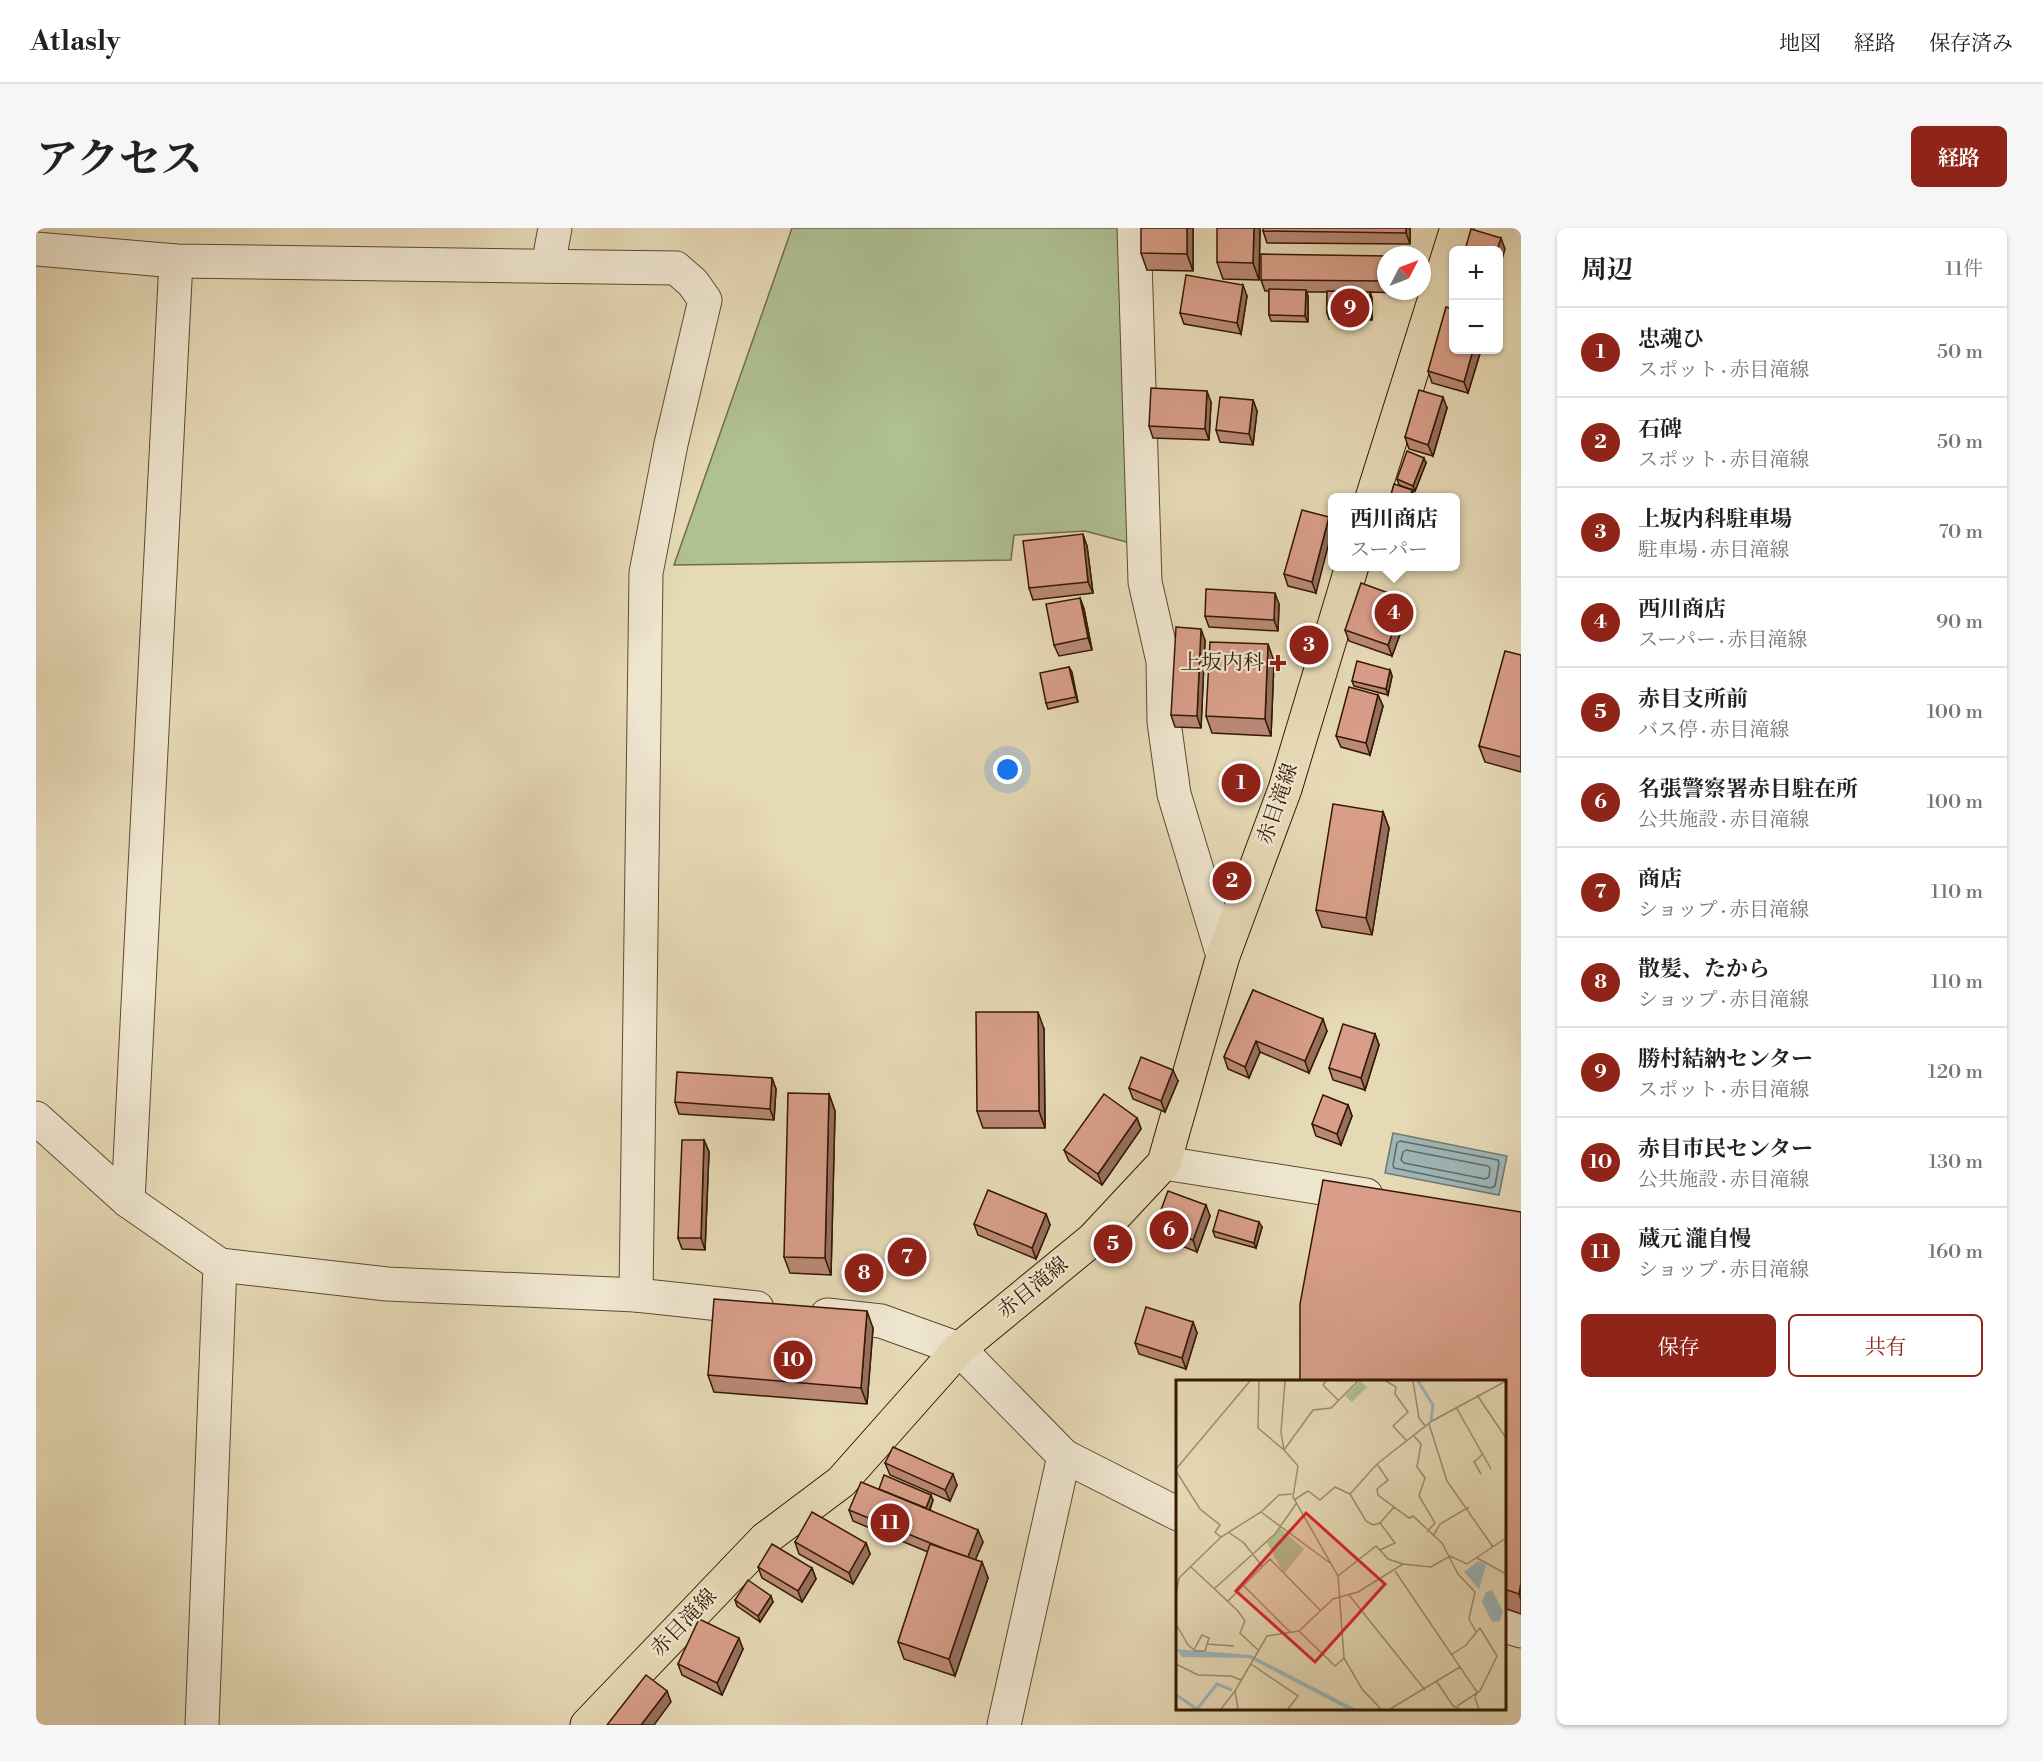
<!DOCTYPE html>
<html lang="ja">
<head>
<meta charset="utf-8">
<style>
  body { margin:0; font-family:"Libre Bodoni","Noto Serif JP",serif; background:#f6f6f6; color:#222 }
  .controls { position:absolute; right:18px; top:18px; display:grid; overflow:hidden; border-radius:9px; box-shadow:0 2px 4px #0004 }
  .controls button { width:54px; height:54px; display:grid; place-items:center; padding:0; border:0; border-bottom:2px solid #e0e0e0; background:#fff; color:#222; font:30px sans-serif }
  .compass { position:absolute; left:1341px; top:18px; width:54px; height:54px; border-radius:50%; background:#fff; box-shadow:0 2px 4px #0004; rotate:48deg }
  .you { position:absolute; left:972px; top:542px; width:21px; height:21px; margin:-15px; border:4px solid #fff; border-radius:50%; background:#1a73e8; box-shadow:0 0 0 9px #1a73e833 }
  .badge { display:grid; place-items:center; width:39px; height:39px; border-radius:50%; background:#8f2418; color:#fff; font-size:20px; font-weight:700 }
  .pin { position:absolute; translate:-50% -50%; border:3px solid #fff; box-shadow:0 2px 6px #0006 }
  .popup { position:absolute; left:1292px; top:265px; width:132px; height:78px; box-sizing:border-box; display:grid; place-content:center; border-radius:9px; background:#fff; filter:drop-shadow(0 2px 4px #0005); font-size:20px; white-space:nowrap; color:#767676 }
  .popup b { font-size:22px; color:#222 }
  .popup::after { content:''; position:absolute; left:50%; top:100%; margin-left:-12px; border:12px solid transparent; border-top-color:#fff }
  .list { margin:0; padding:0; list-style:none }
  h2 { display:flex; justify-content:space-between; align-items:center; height:78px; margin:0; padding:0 24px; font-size:26px }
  h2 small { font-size:20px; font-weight:400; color:#767676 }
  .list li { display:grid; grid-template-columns:39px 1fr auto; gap:18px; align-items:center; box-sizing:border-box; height:90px; padding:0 24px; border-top:2px solid #e0e0e0 }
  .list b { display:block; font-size:22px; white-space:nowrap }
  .list p { margin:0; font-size:20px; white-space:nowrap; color:#767676 }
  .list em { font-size:20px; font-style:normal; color:#767676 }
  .actions { display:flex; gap:12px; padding:18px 24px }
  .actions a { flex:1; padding:14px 0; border:2px solid #8f2418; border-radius:9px; text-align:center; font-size:21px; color:#8f2418 }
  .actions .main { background:#8f2418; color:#fff }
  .map { position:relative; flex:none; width:1485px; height:1497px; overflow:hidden; border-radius:9px }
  header { display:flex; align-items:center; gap:36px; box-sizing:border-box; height:84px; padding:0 30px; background:#fff; border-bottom:2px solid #e0e0e0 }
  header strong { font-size:28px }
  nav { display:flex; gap:33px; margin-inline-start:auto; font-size:21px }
  .intro { display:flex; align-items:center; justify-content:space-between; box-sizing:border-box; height:144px; padding:0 36px }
  h1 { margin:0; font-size:42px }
  .button { padding:15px 27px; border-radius:9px; background:#8f2418; color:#fff; font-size:21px; font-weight:700 }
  main { display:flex; gap:36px; padding:0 36px }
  aside { flex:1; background:#fff; border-radius:9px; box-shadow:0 2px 4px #0004 }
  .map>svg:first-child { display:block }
  .green { fill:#afc093; stroke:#726c4a; stroke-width:1.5 }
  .water { fill:#9db7ba; stroke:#737870; stroke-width:1.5 }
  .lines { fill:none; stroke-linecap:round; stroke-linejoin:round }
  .shore { stroke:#68685e; stroke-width:1.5 }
  .minor-casing { stroke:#60492e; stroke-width:35 }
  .major-casing { stroke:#341901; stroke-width:35 }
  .minor { stroke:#efe6d0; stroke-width:33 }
  .major { stroke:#e6d9b6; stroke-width:33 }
  .wall { fill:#ba8876; stroke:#341901; stroke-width:1.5 }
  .shaded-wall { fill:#976f60; stroke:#341901; stroke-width:1.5 }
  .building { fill:#d89e89; stroke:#341901; stroke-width:1.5 }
  .poi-dot { fill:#8f2418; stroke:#efe6d0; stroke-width:2 }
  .labels { text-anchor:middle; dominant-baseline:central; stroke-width:4.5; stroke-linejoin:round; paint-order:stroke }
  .poi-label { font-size:21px; fill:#341901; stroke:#efe6d0; text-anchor:end }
  .street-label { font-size:21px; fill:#341901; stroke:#efe6d0 }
  .inset-river { fill:none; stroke:#9db7ba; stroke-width:3 }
  .inset-road { fill:none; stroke:#9f8c6e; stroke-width:1.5 }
  .view { fill:#d62828; fill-opacity:0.15; stroke:#d62828; stroke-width:3 }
  .inset-edge { fill:none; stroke:#341901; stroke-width:3 }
</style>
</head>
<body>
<header>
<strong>Atlasly</strong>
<nav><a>地図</a><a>経路</a><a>保存済み</a></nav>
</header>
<div class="intro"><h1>アクセス</h1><a class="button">経路</a></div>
<main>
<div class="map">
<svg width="1485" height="1497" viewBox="0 0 1485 1497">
  <rect width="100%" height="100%" fill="#e6d9b6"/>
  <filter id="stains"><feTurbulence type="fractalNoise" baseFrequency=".00333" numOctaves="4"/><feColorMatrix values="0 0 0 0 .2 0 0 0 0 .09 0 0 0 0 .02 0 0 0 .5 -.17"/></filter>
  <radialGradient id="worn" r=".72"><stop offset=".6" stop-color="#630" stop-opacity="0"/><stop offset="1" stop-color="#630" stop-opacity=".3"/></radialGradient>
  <path class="green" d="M756,0h332l10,316 -49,-13 -71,4 -3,25 -337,5z"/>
  <path class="water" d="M1357,905l114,23 -8,39 -114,-22z"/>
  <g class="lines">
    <g class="shore">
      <path d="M1364,913l98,19 1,3 -4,23 -4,2 -97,-20 -1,-3 4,-22z"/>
      <path d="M1370,922l82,16 2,2 -1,9 -4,2 -81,-16 -3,-3 2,-8z"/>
    </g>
    <defs>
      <g id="minor">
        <path d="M1098,0l11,354 18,79 1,61 10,72 49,162"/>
        <path d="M0,21l140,12 500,7 17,15 12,17 -34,144 -25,129 -10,722"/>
        <path d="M512,38l7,-38"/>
        <path d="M0,890l92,83 92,64 167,19 249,11 121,13"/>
        <path d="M1128,935l202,32"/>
        <path d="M92,973l48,-940"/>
        <path d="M791,1087l54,6 78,28 105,107 114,58"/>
        <path d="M1468,1398l17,5"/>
        <path d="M166,1497l18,-460"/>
        <path d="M968,1497l60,-269"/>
      </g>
      <g id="major">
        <path d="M1336,270l85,-270"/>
        <path d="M551,1497l178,-186 76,-57 118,-133 134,-110 71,-76 59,-207 62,-167 67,-223"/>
      </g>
    </defs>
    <use href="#minor" class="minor-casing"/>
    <use href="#major" class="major-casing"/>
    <use href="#minor" class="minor"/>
    <use href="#major" class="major"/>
  </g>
  <g class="wall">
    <path d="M1157,0v43l-46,-1 -6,-17z"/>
    <path d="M1224,0l-1,52 -36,-1 -6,-17z"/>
    <path d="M1374,0v16l-143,-1 -4,-12z"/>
    <path d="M1350,28v35h18v2l-34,-1 2,6v22l-43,-1 -2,-6v-21h-21l2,4v26l-37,-1 -2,-6v-24h-4l-4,-11z"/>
    <path d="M1211,68l-6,38 -57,-10 -4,-11z"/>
    <path d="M1418,122h27l-13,43 -36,-10 -4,-12z"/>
    <path d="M1217,172l4,11 -4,34 -33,-3 -4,-12z"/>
    <path d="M1175,174l-2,38 -56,-2 -4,-12z"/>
    <path d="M1411,180l-14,48 -24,-7 -4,-12z"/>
    <path d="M1390,235l-11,28 -3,-1 2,6 -1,2h-23l20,-9 -11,-4 -2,-6z"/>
    <path d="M1293,289l-13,76 -28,-7 -4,-12z"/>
    <path d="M1051,318l6,47 -60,7 -4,-12z"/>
    <path d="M1044,370l4,11 8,41 -33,6 -5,-11z"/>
    <path d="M1369,371l4,11 -17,46 -43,-15 -4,-11z"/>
    <path d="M1243,376l-1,27 -69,-4 -4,-11z"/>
    <path d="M1169,412l-4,88 -26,-1 -4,-12z"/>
    <path d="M1485,427v117l-36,-10 -6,-16z"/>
    <path d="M1238,433l-3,75 -59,-3 -6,-17z"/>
    <path d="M1033,439l9,35 -30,7 -2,-6z"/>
    <path d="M1354,442l2,6 -4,19 -34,-9 -2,-5z"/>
    <path d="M1342,467l5,11 -13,49 -29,-8 -5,-11z"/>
    <path d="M1347,584l6,16 -17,107 -50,-8 -6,-17z"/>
    <path d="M1217,762l74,41 -18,42 -49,-21 -11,26 -21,-9 -4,-12z"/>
    <path d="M1008,801l1,99h-62l-6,-17z"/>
    <path d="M1339,806l4,11 -14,45 -32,-10 -4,-12z"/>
    <path d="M736,850l4,11 -2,31 -95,-6 -4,-12z"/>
    <path d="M1142,853l-13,31 -32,-13 -4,-11z"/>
    <path d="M793,866l6,17 -4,164 -41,-2 -6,-16z"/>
    <path d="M1312,877l4,11 -11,29 -25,-9 -4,-12z"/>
    <path d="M1101,890l4,11 -39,56 -33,-24 -5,-11z"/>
    <path d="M668,912l5,12 -4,98 -23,-1 -4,-11z"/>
    <path d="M1485,984v402l-17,-6v-226z"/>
    <path d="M1010,986l4,11 -14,34 -58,-24 -4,-11z"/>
    <path d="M1174,988l-13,36 -38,-15 -4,-11z"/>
    <path d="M1226,999l-6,21 -41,-11 -2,-6z"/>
    <path d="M1157,1094l4,11 -11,36 -47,-15 -4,-11z"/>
    <path d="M837,1100l-6,76 -153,-12 -6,-17z"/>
    <path d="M849,1235l72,22 -7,16 -60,-26z"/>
    <path d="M843,1261l54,11 -3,10 53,32 -8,18 7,2 6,16 -33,98 -51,-17 -6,-17 30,-90 -75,-31 -4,-11z"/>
    <path d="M759,1314l71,1 4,11 -17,30 -54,-30z"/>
    <path d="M722,1339l54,1 4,11 -14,23 -40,-24z"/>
    <path d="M699,1372l38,2 -13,20 -23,-16z"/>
    <path d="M707,1421l-21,46 -40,-20 -4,-11z"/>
  </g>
  <g class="shaded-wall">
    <path d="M1151,0h6v43l-6,-17z"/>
    <path d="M1218,0h6l-1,52 -6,-17z"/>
    <path d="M1370,0h4v16l-4,-11z"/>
    <path d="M1465,10l4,11 -7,24v-23h-1z"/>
    <path d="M1207,57l4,11 -6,38 -4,-11z"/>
    <path d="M1270,62l2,6v26l-3,-6z"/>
    <path d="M1334,64l2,6v22l-2,-6z"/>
    <path d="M1437,122h8l-13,43 -4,-11z"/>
    <path d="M1171,163l4,11 -2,38 -4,-11z"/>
    <path d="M1407,169l4,11 -14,48 -5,-11z"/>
    <path d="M1217,172l4,11 -4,34 -4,-11z"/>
    <path d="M1388,230l2,5 -11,28 -2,-5z"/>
    <path d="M1376,262l2,6 -1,2h-3z"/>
    <path d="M1293,289l3,10v4l-16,62 -4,-11z"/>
    <path d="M1047,306l4,12 6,47 -5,-11z"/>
    <path d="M1239,365l4,11 -1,27 -4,-11z"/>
    <path d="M1044,370l4,11 8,41 -4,-12z"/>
    <path d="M1369,371l4,11 -17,46 -4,-11z"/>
    <path d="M1165,401l4,11 -4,88 -4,-12z"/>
    <path d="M1232,416l6,17 -3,75 -6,-17z"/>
    <path d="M1033,439l3,5 6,30 -2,-5z"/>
    <path d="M1354,442l2,6 -4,19 -2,-6z"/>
    <path d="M1342,467l5,11 -13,49 -4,-12z"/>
    <path d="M1347,584l6,16 -17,107 -6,-17z"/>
    <path d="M1002,784l6,17 1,99 -6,-17z"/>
    <path d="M1287,791l4,12 -18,42 -4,-12z"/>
    <path d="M1339,806l4,11 -14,45 -4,-12z"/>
    <path d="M1220,813l4,11 -11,26 -4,-11z"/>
    <path d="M1137,842l5,11 -13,31 -4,-11z"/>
    <path d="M736,850l4,11 -2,31 -4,-11z"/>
    <path d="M793,866l6,17 -4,164 -6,-17z"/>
    <path d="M1312,877l4,11 -11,29 -4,-11z"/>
    <path d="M1101,890l4,11 -39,56 -4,-11z"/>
    <path d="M668,912l5,12 -4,98 -4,-12z"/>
    <path d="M1170,977l4,11 -13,36 -4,-12z"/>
    <path d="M1010,986l4,11 -14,34 -4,-11z"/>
    <path d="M1223,994l3,5 -6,21 -2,-5z"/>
    <path d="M831,1083l6,17 -6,76 -6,-16z"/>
    <path d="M1157,1094l4,11 -11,36 -4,-11z"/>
    <path d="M917,1246l4,11 -7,16 -5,-11z"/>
    <path d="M895,1267l2,5 -5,14 -2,-6z"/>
    <path d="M942,1302l5,12 -12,28 -4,-11z"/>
    <path d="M830,1315l4,11 -17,30 -4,-11z"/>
    <path d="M946,1334l6,16 -33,98 -6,-17z"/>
    <path d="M776,1340l4,11 -14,23 -4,-11z"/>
    <path d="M1485,1354v18l-2,-6z"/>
    <path d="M735,1368l2,6 -13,20 -2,-6z"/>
    <path d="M703,1410l4,11 -21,46 -5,-12z"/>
    <path d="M631,1463l4,11 -17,23h-13z"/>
  </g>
  <g class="building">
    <path d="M1105,0h46v26l-46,-1z"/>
    <path d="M1181,0h37l-1,35 -36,-1z"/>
    <path d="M1227,0h143v5l-143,-2z"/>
    <path d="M1435,1l30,9 -4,12h-32z"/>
    <path d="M1225,26l125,2v25l-125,-1z"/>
    <path d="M1150,47l57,10 -6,38 -57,-10z"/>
    <path d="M1233,61l37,1 -1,26 -36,-1z"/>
    <path d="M1418,62v10l-3,-1z"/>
    <path d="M1291,63l43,1v22l-43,-1z"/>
    <path d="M1410,79l8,2v41h19l-9,32 -36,-11z"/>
    <path d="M1115,160l56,3 -2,38 -56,-3z"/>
    <path d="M1383,162l24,7 -15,48 -23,-8z"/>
    <path d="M1184,169l33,3 -4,34 -33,-4z"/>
    <path d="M1371,223l17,7 -11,28 -16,-7z"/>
    <path d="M1358,256l18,6 -2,8h-20z"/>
    <path d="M1266,282l27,7 -17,65 -28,-8z"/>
    <path d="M1047,306l5,48 -59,6 -6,-47z"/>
    <path d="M1325,355l44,16 -17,46 -43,-15z"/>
    <path d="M1170,361l69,4 -1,27 -69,-4z"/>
    <path d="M1044,370l8,40 -34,7 -8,-41z"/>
    <path d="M1140,399l25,2 -4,87 -26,-1z"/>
    <path d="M1174,414l58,2 -3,75 -59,-3z"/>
    <path d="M1469,423l16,4v102l-42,-11z"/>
    <path d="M1321,433l33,9 -4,19 -34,-8z"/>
    <path d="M1033,439l7,30 -30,6 -6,-30z"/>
    <path d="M1313,459l29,8 -12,48 -30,-7z"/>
    <path d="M1297,576l50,8 -17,106 -50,-8z"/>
    <path d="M1217,762l70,29 -18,42 -49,-20 -11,26 -21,-10z"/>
    <path d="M940,784h62l1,99h-62z"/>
    <path d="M1307,796l32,10 -14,44 -32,-10z"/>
    <path d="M1105,829l32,13 -12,31 -32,-13z"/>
    <path d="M641,844l95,6 -2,31 -95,-7z"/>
    <path d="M752,865l41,1 -4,164 -41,-1z"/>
    <path d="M1068,866l33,24 -39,56 -34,-24z"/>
    <path d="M1287,867l25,10 -11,29 -25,-10z"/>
    <path d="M646,912h22l-3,98h-23z"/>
    <path d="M1287,952l198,32v370l-2,12 -15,-5v-207h-204v-78z"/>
    <path d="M952,962l58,24 -14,34 -58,-24z"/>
    <path d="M1132,963l38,14 -13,35 -38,-14z"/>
    <path d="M1183,982l40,12 -5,21 -41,-12z"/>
    <path d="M678,1071l153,12 -6,77 -153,-13z"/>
    <path d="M1110,1079l47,15 -11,36 -47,-15z"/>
    <path d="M857,1219l60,27 -8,16 -60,-27z"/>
    <path d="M848,1247l47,20 -5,13 -47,-19z"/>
    <path d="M825,1254l117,48 -10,27 -23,-8 -96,-39z"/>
    <path d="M776,1284l54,31 -17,30 -54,-31z"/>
    <path d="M736,1316l40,24 -14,23 -40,-24z"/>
    <path d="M894,1316l52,18 -33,97 -51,-17z"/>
    <path d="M712,1352l23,16 -13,20 -23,-16z"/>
    <path d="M663,1391l40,19 -22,45 -39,-19z"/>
    <path d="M610,1447l21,16 -26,34h-34z"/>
  </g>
  <path class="poi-dot" d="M1239 426h6v6h6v6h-6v6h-6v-6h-6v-6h6z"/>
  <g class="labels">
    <g class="poi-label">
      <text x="1228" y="435">上坂内科</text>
    </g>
    <g class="street-label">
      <text transform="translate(1242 576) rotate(-71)">赤目滝線</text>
      <text transform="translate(997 1060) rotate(-39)">赤目滝線</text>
      <text transform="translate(648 1395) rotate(-46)">赤目滝線</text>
    </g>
  </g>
  <g transform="translate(1140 1152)">
    <rect width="330" height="330" fill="#e6d9b6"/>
    <path d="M184,1l7,6 -15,15 -7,-6zM104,148l24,21 -20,25 -17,-31z" fill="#afc093"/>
    <path d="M302,181l8,4 -7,24 -15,-17zM316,210l11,21 -3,10 -8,1 -10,-20 4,-10zM0,269l75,6 105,54h-9l-98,-51 -67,-1z" fill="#9db7ba"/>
    <path class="inset-river" d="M242,1l15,24 -2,16M0,315l21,14 20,-25 15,6"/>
    <path class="inset-road" d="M83,1l-1,47 26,22 29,-40 18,-2 27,-27M109,1l-4,51 3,18 14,16 -5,31 45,79 6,82 18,31 19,20M150,1l-3,4 16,16M210,1l10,6 -1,7 13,18 -15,14 13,14M237,1l6,37 7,9M301,15l29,43M280,27l35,62M253,44l18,57 46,66M238,56l7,8 -4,23 8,11 -6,18 16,27 -8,9M201,84l11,16 -11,9 1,6 31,23 4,-2 29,27 16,31 17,18 -6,27 7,13M0,89l74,-88M0,91l24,38 20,16 -5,7 6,5M305,94l-7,-12 8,-7M174,114l16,27 7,4 7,-2M118,120l14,-9 12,9 15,-13 15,7 27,-30 55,-43 74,-40M85,132l69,51M52,152l16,11 18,23M257,156l7,-12 29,-17M204,170l8,9 15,5M301,178l29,16M15,187l47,44 7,10 -5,12 18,17M219,191l82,121 -2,6 4,11M162,196l38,-30 4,4 15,-7 -15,-20 14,-16M68,206l47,47M39,208l60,-54 21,-30M0,214l3,-16 42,-41 40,-25 18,-17 13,-1M173,215l76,95M51,222l43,-43 50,51M0,244l12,21 5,4 2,2h10l4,-13 -7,-3 -8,15M123,251l36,35 9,-8M31,264l27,2M275,275l15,-10 14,-17 17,28 -17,35 -23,15M0,284l22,11 33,1 10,4M75,284l47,32 -10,13M261,302l16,24 7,3M45,329l14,-18M62,329l-3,-18 32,-55 32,-5 34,-32 25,-7 45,-28 28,3 19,-11 17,8 39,-26M214,329l70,-42"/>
    <path class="view" d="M130,133l79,71 -70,78 -79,-71z"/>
    <rect width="330" height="330" class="inset-edge"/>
  </g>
  <rect width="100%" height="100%" filter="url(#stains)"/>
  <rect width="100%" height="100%" fill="url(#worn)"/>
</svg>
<div class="controls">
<button>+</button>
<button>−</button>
</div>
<svg class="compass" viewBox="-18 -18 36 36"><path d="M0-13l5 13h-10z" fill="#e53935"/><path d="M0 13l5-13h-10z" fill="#767676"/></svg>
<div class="you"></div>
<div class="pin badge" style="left:1205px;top:555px">1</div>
<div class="pin badge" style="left:1196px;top:653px">2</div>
<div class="pin badge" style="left:1273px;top:417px">3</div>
<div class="pin badge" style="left:1358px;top:385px">4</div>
<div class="popup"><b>西川商店</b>スーパー</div>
<div class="pin badge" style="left:1077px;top:1016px">5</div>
<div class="pin badge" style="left:1133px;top:1002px">6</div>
<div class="pin badge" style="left:871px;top:1029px">7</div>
<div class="pin badge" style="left:828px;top:1045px">8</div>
<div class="pin badge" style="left:1314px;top:80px">9</div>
<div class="pin badge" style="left:757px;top:1132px">10</div>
<div class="pin badge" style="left:854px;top:1295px">11</div>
</div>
<aside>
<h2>周辺<small>11件</small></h2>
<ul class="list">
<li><span class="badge">1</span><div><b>忠魂ひ</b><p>スポット · 赤目滝線</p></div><em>50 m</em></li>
<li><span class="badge">2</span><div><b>石碑</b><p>スポット · 赤目滝線</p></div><em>50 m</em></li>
<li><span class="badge">3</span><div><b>上坂内科駐車場</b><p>駐車場 · 赤目滝線</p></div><em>70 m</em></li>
<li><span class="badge">4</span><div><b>西川商店</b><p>スーパー · 赤目滝線</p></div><em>90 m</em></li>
<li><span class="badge">5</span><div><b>赤目支所前</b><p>バス停 · 赤目滝線</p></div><em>100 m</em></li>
<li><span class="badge">6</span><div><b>名張警察署赤目駐在所</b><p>公共施設 · 赤目滝線</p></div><em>100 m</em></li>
<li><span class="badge">7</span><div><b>商店</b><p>ショップ · 赤目滝線</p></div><em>110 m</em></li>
<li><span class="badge">8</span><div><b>散髪、たから</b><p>ショップ · 赤目滝線</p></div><em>110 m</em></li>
<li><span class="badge">9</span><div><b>勝村結納センター</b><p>スポット · 赤目滝線</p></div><em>120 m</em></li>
<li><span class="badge">10</span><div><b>赤目市民センター</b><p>公共施設 · 赤目滝線</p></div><em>130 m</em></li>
<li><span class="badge">11</span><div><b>蔵元 瀧自慢</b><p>ショップ · 赤目滝線</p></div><em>160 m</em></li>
</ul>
<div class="actions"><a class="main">保存</a><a>共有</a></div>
</aside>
</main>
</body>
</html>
